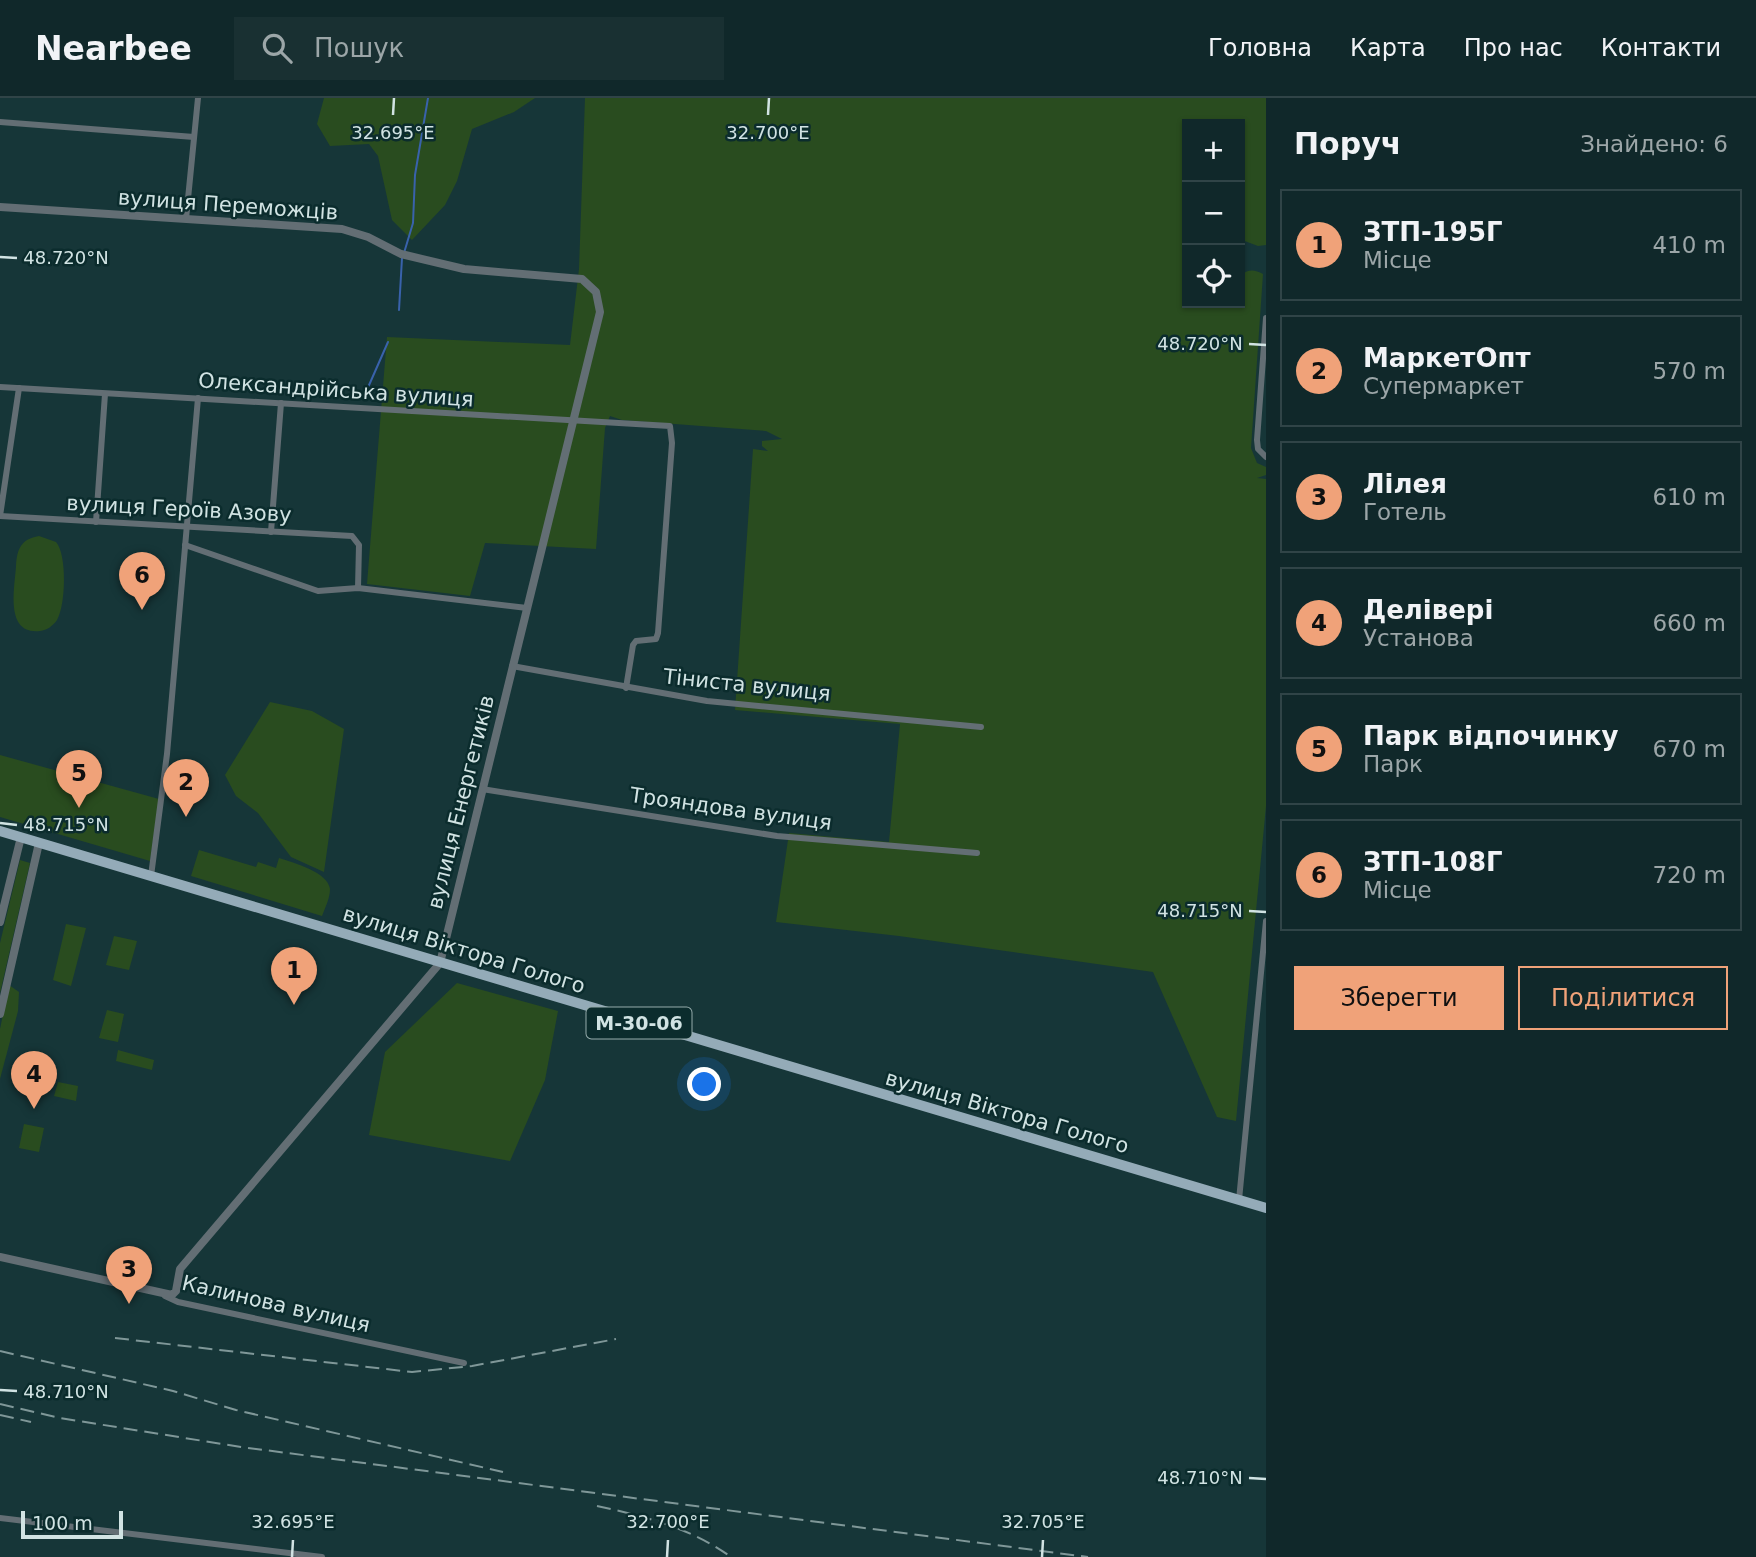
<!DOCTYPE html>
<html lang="uk">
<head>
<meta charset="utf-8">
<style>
  body { margin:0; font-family:"DejaVu Sans",sans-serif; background:#193032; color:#f1f3f6 }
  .controls { position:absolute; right:21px; top:21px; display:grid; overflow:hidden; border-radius:0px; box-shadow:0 2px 5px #0004 }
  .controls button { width:63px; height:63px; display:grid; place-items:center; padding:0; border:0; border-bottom:2px solid #304447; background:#10282a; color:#f1f3f6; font:35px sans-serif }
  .scale { position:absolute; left:21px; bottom:18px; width:102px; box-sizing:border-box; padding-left:7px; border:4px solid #d1e3e3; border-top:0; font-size:19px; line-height:24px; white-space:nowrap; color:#d1e3e3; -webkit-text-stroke:5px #0b2c2d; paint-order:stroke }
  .you { position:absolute; left:705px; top:987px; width:24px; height:24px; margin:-18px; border:5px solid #fff; border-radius:50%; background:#1a73e8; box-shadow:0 0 0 10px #1a73e833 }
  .badge { display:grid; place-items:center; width:46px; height:46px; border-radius:50%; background:#f0a279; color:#111; font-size:23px; font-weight:700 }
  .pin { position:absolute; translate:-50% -58px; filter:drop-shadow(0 2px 4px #0008) }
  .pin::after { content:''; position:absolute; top:37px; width:24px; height:21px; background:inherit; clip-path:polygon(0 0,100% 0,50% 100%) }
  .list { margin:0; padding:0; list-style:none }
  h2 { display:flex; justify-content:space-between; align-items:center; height:91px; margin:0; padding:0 28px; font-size:30px }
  h2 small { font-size:23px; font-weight:400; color:#9ca6a8 }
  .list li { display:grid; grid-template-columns:46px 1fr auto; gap:21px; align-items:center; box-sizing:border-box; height:112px; margin:0 14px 14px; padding:0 14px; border:2px solid #304447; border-radius:0px }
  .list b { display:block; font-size:26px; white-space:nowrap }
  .list p { margin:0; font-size:23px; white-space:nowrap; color:#9ca6a8 }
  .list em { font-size:23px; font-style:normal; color:#9ca6a8 }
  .actions { display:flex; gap:14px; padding:21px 28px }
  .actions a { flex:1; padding:16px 0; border:2px solid #f0a279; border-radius:0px; text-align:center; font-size:24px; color:#f0a279 }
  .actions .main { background:#f0a279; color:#111 }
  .icon { flex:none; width:38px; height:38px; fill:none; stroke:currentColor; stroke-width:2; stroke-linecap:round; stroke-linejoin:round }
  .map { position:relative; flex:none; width:1266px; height:1459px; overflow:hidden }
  header { display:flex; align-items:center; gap:42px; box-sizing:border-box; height:98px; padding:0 35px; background:#10282a; border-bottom:2px solid #304447 }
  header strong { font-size:33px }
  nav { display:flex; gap:38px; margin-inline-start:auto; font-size:24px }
  .search { width:490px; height:63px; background:#193032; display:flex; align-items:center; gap:18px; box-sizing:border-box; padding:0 24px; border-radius:0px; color:#9ca6a8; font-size:26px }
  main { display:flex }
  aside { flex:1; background:#10282a }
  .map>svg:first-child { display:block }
  .green { fill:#294c1f }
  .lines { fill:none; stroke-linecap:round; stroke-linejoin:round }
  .stream { stroke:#3962ab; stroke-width:2 }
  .minor { stroke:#636e74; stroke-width:6 }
  .tertiary { stroke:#636e74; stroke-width:8 }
  .primary { stroke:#94abb8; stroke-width:10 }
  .rail { stroke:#7f9798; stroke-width:2; stroke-dasharray:14 7; stroke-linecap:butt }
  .ticks { fill:none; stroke:#d1e3e3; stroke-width:2.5 }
  .labels { text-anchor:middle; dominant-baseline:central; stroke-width:5; stroke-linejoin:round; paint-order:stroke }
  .shield { fill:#0b2c2d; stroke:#96acac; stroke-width:2 }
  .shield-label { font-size:19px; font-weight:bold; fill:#d1e3e3 }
  .street-label { font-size:21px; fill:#d1e3e3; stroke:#0b2c2d }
  .ticks-label { font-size:18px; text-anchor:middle; fill:#d1e3e3; stroke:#0b2c2d; stroke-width:5; stroke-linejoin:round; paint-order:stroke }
</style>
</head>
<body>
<header>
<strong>Nearbee</strong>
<div class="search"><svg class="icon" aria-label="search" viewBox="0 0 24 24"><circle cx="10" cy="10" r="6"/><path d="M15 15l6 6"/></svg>Пошук</div>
<nav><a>Головна</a><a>Карта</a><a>Про нас</a><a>Контакти</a></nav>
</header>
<main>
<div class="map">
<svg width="1266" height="1459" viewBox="0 0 1266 1459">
  <rect width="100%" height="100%" fill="#163638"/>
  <g class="green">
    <path d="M324,0h211l-21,14 -42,17 -15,52 -12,24 -33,35 -20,-20 -14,-64 -9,-12 -39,2 -13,-22z"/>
    <path d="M585,0h681v147l-8,1 -16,-6 -2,32v-148h-53v179h53v-27c8,-7 14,-7 23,-2l-12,174 6,15 9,4v8l-9,3 9,1v327l-30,315 -19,-4 -64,-145 -254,-36 -123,-14 13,-89 100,9 11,-118 -165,-14 18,-261 15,2 -6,-5v-5l20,-2 -16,-8 -144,-11 -12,-4 -5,12 -9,121 -111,-6 -15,53 -103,-12 20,-247 183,8 9,-76z"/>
    <path d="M39,438l17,6c11,12 10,63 1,78 -4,6 -10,10 -17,11 -36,4 -25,-45 -24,-65 1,-17 5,-27 23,-30z"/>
    <path d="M270,604l42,9 32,18 -20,143 -33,-15 -33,-44 -22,-17 -11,-21z"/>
    <path d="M0,657l159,44 -9,62 -150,-44z"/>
    <path d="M199,752l57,17 2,-5 18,6 3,-10c15,5 49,14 51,31 0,9 -5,19 -8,27l-131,-40z"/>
    <path d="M20,762l10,3 -30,130v-50z"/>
    <path d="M66,826l20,4 -15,58 -18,-6z"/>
    <path d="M114,838l23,5 -8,29 -23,-5z"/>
    <path d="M457,885l101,28 -13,69 -35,81 -141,-26 16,-83z"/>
    <path d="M9,887l10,7 -1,19 -18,68v-50z"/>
    <path d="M107,912l17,4 -6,28 -19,-4z"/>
    <path d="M118,952l36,10 -2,10 -36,-9z"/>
    <path d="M58,984l20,4 -2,15 -22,-5z"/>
    <path d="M24,1026l20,4 -5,24 -20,-4z"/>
  </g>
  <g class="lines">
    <g class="stream">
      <path d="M404,155l9,-30 2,-48 13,-77"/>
      <path d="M399,212l3,-52"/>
      <path d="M366,294l22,-50"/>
    </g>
    <g class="minor">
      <path d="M0,24l194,15"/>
      <path d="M186,121l12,-121"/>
      <path d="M1266,220l-9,122 1,9 8,8"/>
      <path d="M0,289l670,39 2,17 -14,190 -2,6 -20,2 -3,4 -7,43"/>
      <path d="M0,418l352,20 7,9 -1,43"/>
      <path d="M0,418l19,-128"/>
      <path d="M96,424l9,-128"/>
      <path d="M271,434l10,-129"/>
      <path d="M185,447l133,46 40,-3 169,20"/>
      <path d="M512,568l195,35 274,26"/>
      <path d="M482,691l295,47 200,17"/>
      <path d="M151,778l16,-122 31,-356"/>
      <path d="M1239,1102l27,-279"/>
      <path d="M165,1198l13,6 286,61"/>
      <path d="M0,1420l322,39"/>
    </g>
    <g class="tertiary">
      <path d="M0,109l342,22 26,8 33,17 63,15 118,10 14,13 4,20 -160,651 -260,306 -4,22 -4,4 -172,-38"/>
      <path d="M0,824l21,-85"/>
      <path d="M0,916l39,-171"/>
    </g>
    <path class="primary" d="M0,733l1266,377"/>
    <g class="rail">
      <path d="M115,1240l297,34 60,-6 144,-27"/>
      <path d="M0,1253l173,40 63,19 267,62"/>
      <path d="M0,1306l60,14 181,29 847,110"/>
      <path d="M0,1317l31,7"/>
      <path d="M597,1408c47,10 94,22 134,51"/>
    </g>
  </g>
  <path class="ticks" d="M393,17l1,-17M768,17l1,-17M0,159l17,1M1249,246l17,1M0,725l17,2M1249,813l17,1M0,1292l17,1M1249,1380l17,1M292,1459l1,-17M667,1459l1,-17M1042,1459l1,-17"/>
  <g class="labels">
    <rect class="shield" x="586.5" y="909.5" width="105" height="31" rx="5"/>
    <g class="shield-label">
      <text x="639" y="925">М-30-06</text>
    </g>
    <g class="street-label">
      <text transform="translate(228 107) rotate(4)">вулиця Переможців</text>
      <text transform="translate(336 292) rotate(4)">Олександрійська вулиця</text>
      <text transform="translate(179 411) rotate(3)">вулиця Героїв Азову</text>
      <text transform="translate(747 587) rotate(6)">Тіниста вулиця</text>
      <text transform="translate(461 704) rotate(-76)">вулиця Енергетиків</text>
      <text transform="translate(731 711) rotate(8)">Трояндова вулиця</text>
      <text transform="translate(464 852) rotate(17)">вулиця Віктора Голого</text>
      <text transform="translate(1007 1014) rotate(16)">вулиця Віктора Голого</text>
      <text transform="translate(276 1206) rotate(13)">Калинова вулиця</text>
    </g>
  </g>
  <g class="ticks-label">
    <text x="393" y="41">32.695°E</text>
    <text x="768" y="41">32.700°E</text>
    <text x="66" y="166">48.720°N</text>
    <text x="1200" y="252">48.720°N</text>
    <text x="66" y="733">48.715°N</text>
    <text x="1200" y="819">48.715°N</text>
    <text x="66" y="1300">48.710°N</text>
    <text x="1200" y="1386">48.710°N</text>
    <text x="293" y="1430">32.695°E</text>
    <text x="668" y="1430">32.700°E</text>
    <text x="1043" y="1430">32.705°E</text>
  </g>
</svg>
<div class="controls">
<button>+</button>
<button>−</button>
<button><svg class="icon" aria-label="locate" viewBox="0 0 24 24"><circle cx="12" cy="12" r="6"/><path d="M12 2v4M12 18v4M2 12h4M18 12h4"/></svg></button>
</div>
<div class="scale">100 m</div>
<div class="you"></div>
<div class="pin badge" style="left:294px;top:907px">1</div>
<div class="pin badge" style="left:186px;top:719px">2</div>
<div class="pin badge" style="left:129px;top:1206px">3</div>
<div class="pin badge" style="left:34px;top:1011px">4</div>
<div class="pin badge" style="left:79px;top:710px">5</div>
<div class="pin badge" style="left:142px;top:512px">6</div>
</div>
<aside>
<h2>Поруч<small>Знайдено: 6</small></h2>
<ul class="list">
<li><span class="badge">1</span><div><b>ЗТП-195Г</b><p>Місце</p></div><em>410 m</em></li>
<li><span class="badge">2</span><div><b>МаркетОпт</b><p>Супермаркет</p></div><em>570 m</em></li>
<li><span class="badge">3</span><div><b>Лілея</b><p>Готель</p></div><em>610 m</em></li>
<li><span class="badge">4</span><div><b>Делівері</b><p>Установа</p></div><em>660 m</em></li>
<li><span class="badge">5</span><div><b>Парк відпочинку</b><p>Парк</p></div><em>670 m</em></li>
<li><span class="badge">6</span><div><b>ЗТП-108Г</b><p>Місце</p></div><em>720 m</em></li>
</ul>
<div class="actions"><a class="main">Зберегти</a><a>Поділитися</a></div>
</aside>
</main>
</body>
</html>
